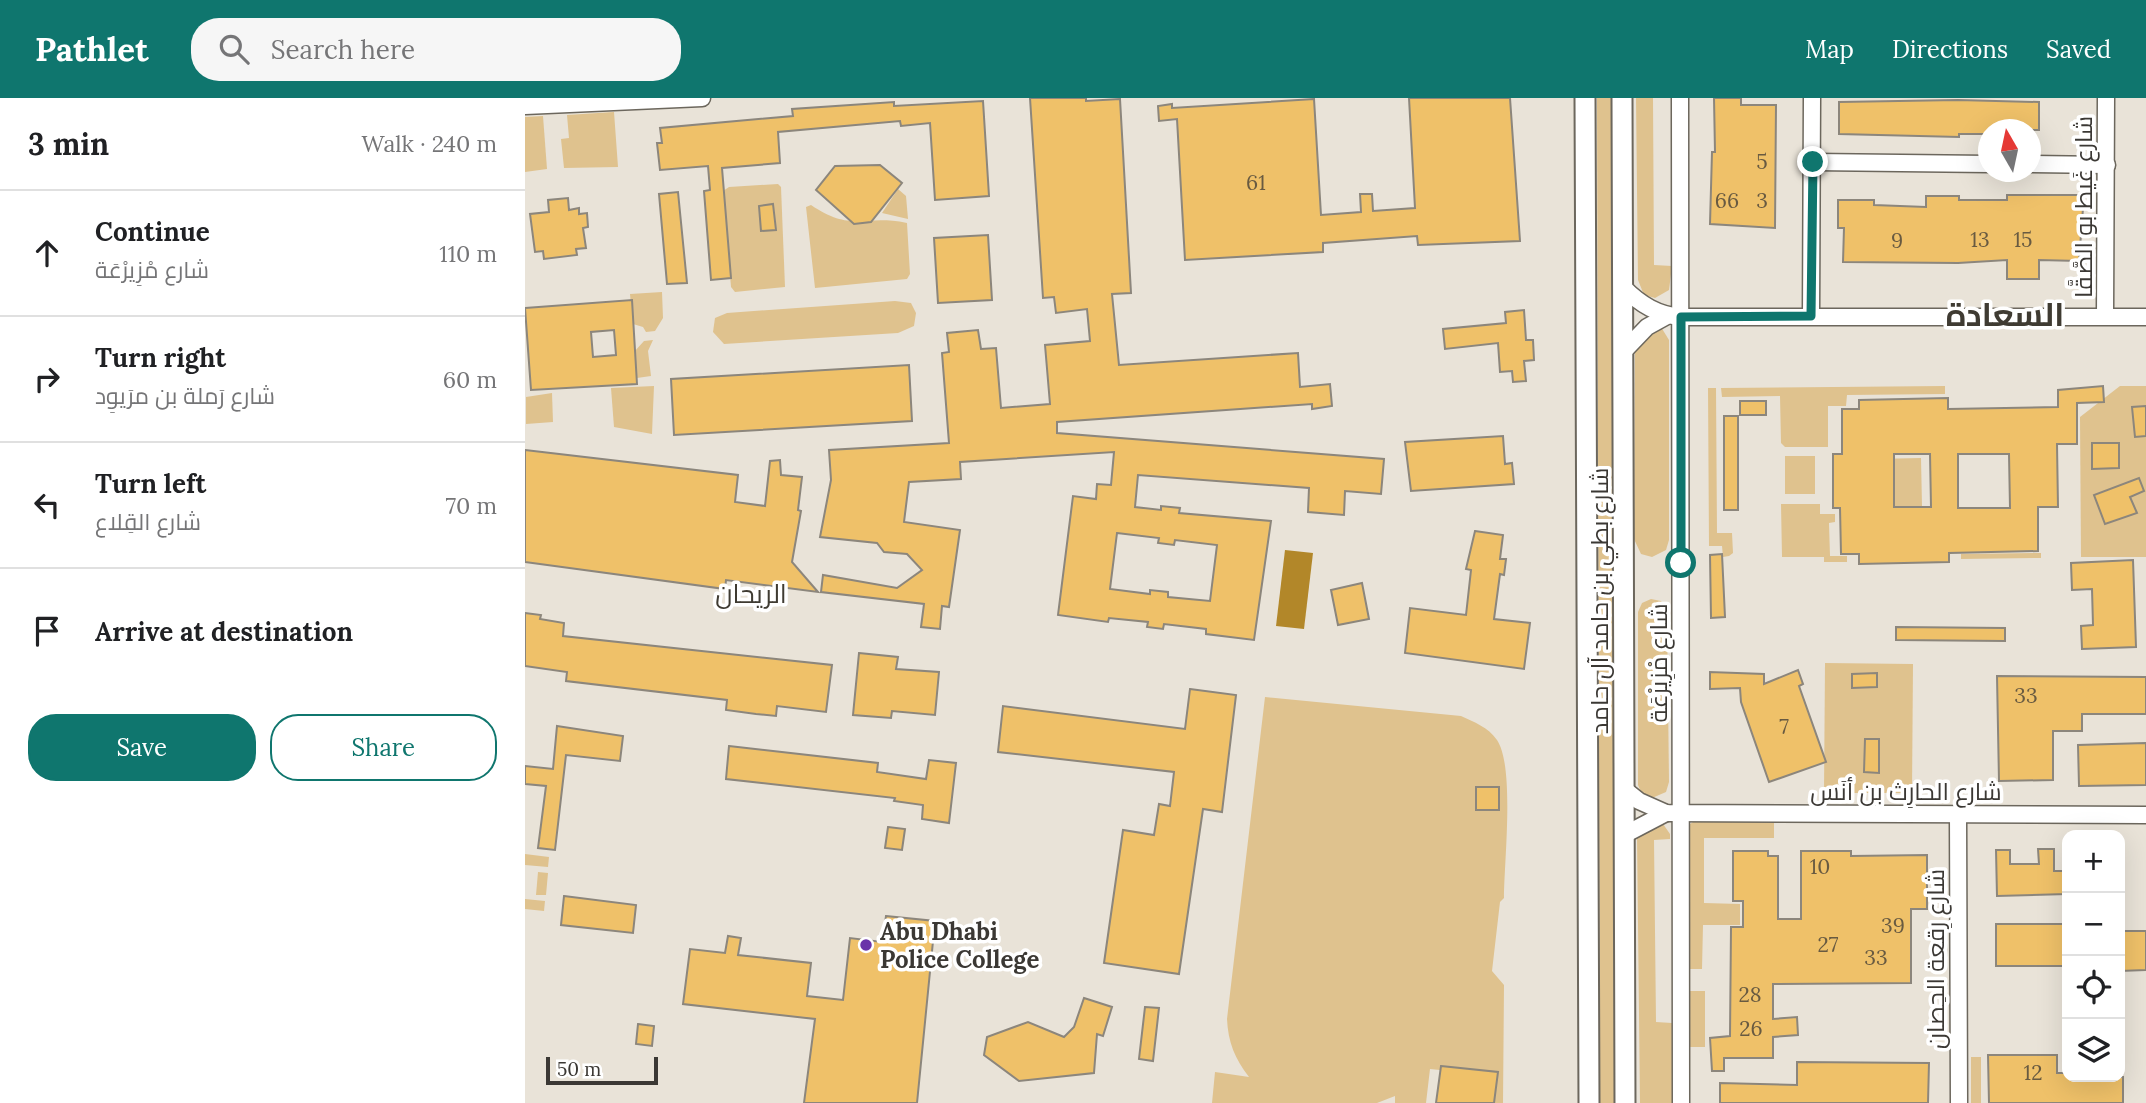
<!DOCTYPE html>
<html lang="en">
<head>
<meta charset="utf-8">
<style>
  body { margin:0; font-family:Lora,Cairo,serif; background:#f6f6f6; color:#202124 }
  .controls { position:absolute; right:21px; bottom:21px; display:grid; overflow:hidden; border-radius:14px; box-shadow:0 7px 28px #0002 }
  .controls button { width:63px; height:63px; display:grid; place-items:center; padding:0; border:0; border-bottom:2px solid #e0e0e0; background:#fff; color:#202124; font:35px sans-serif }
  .compass { position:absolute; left:1453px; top:21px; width:63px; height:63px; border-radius:50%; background:#fff; box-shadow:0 7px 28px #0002; rotate:351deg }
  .scale { position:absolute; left:21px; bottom:18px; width:112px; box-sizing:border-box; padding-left:7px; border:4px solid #3b3834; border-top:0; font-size:19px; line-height:24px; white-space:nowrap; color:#3b3834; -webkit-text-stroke:5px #fff; paint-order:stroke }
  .stop { position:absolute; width:21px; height:21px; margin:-16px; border:5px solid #0f766e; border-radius:50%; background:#fff }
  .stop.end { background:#0f766e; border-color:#fff; box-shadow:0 2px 7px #0008 }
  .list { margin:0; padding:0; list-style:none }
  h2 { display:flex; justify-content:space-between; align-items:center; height:91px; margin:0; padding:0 28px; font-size:30px }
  h2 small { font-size:23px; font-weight:400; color:#757577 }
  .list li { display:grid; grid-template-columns:46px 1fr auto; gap:21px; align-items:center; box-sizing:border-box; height:126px; padding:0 28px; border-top:2px solid #e0e0e0 }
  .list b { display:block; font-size:26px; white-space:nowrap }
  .list p { margin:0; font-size:23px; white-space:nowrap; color:#757577 }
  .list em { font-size:23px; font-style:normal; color:#757577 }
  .actions { display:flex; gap:14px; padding:21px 28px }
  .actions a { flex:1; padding:16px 0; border:2px solid #0f766e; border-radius:28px; text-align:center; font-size:24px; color:#0f766e }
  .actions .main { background:#0f766e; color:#fff }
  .icon { flex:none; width:38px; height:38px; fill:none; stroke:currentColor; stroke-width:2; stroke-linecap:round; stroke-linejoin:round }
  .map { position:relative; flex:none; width:1621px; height:1005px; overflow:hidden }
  header { display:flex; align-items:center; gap:42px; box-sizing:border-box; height:98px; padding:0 35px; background:#0f766e; color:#fff }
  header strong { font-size:33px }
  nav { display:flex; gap:38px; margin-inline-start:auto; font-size:24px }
  .search { width:490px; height:63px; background:#f6f6f6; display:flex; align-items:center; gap:18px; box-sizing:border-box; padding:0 24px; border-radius:28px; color:#757577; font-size:26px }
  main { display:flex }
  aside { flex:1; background:#fff }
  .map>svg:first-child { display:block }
  .green { fill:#dfc28e }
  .water { fill:#b28729 }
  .building { fill:#efc169; stroke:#8c867c; stroke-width:2; fill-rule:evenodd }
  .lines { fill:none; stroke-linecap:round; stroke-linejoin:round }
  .minor-casing { stroke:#6c675d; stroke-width:19 }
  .tertiary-casing { stroke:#6c675d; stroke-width:23 }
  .minor { stroke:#fff; stroke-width:16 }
  .tertiary { stroke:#fff; stroke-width:19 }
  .route { stroke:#0f766e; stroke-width:9 }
  .poi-dot { fill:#6a33a9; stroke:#fff; stroke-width:2.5 }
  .labels { text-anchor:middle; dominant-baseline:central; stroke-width:7; stroke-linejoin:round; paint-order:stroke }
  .number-label { font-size:21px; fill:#685a41 }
  .street-label { font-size:24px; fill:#3b3834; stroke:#fff }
  .poi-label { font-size:24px; font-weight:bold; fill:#3b3834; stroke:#fff; text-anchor:start }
  .neighbourhood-label { font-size:26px; fill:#3f3b32; stroke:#fff }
  .district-label { font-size:32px; font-weight:bold; fill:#3f3b32; stroke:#fff }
</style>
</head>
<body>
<header>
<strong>Pathlet</strong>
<div class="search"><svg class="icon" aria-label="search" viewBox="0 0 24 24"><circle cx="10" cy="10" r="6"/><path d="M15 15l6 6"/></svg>Search here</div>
<nav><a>Map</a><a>Directions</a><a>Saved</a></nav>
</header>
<main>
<aside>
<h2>3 min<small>Walk · 240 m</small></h2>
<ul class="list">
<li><svg class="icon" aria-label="ahead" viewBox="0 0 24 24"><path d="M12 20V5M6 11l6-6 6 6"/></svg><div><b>Continue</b><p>شارع مْزِيرْعَة</p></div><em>110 m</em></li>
<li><svg class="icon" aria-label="right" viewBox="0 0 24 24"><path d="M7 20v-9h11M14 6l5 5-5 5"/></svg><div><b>Turn right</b><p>شارع رَملة بن مرَيوِد</p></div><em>60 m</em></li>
<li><svg class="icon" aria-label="left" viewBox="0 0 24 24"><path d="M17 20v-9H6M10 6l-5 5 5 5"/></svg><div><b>Turn left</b><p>شارع القِلاع</p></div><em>70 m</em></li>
<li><svg class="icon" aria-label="arrive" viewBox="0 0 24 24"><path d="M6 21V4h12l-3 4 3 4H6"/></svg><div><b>Arrive at destination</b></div></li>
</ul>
<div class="actions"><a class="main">Save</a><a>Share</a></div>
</aside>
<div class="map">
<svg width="1621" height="1005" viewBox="0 0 1621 1005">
  <rect width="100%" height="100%" fill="#e9e3d8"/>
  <g class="green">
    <path d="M1072,0h15l4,1005h-16z"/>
    <path d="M1111,0h17l1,167 18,1 -3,24 -14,8 -11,-3 -6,-15z"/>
    <path d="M89,14l4,55 -54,1 -3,-29 8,-1 -2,-23z"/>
    <path d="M18,18l4,53 -22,3v-55z"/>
    <path d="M253,86l3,3 4,100 -50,5 -4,-5 -8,-96 6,-4z"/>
    <path d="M373,91l8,7 2,23 -26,-6z"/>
    <path d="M286,107c41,28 52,9 96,18l3,51 -3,5 -92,9 -9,-81z"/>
    <path d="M137,194l1,26 -8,13 -9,1 -3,-5 -10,-3 -3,-30z"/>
    <path d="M370,203l16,2 5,10 -2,13 -16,7 -174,11 -11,-12 2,-14 12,-5z"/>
    <path d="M1136,229l8,13v200l-3,10 -14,7 -11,-3 -7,-15 1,-200z"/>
    <path d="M128,242l-5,11 3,25 -14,2 -3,-26 10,-11z"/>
    <path d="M129,288l-2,48 -38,-7 -3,-39z"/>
    <path d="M1420,288v8l-98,1 -1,11h-18v41h-43l-4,-4 -1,-47 -58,1 -1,-9z"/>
    <path d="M1595,288h26v171h-65l-1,-140z"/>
    <path d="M1183,290h8l1,145h15l1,20 -4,3 -6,1 -1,-11h-13z"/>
    <path d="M27,295l1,29 -27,2v-27z"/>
    <rect x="1260" y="358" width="30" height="38"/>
    <path d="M1396,360l1,48 -49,1 1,-48z"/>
    <path d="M1256,406h39v10h15v8l-6,1 1,33h17v6h-23v-5h-42z"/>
    <path d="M1516,455v5l-80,1v-5z"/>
    <path d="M1126,501l10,2 6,8 2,173 -3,10 -14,6 -10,-4 -4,-9v-173l4,-9z"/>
    <path d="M1300,565l88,1 -1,129h-88z"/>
    <path d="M740,599l196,19c13,6 27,11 36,24 18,27 7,122 7,158l-4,4 -8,69 12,14 -1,118h-16l3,-28 -60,-6 -4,34h-31v-7l-18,7h-165l3,-31 34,5c-14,-18 -21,-35 -22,-58z"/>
    <path d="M1171,722h78v18h-70v65l36,1v21h-37l-1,44h-15v-143z"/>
    <path d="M1136,723l9,13v5l-16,1 2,182 16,1 1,80h-33l-3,-268z"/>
    <path d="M0,756l24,3 -1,10 -23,-2z"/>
    <path d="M13,774l10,1 -2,22h-10z"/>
    <path d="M0,801l20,2 -1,10 -19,-2z"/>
    <rect x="1163" y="893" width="17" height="56"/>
    <rect x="1446" y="959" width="10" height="46"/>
  </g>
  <path class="water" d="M760,452l28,3 -9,76 -28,-3z"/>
  <g class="building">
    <path d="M505,0h56v3l34,-2 11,194 -19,1 7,71 179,-12 2,34 30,-3 2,22 -20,3v-5l-255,18v11l327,26 -3,35 -36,-3 -1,24 -36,-3 1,-24 -171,-13 -3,32 26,3v-4l19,2 -1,5 92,8 -17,119 -48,-6v-5l-42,-5 -1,5 -16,-2 1,-5 -39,-4 -1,4 -50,-7 15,-119 23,3 1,-15 14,1 3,-33 -154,10 1,17 -52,3 -5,40 56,8 -11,77 -7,-1 -2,23 -19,-2 3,-23 -103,-12 2,-17 74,13 25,-18 -15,-16 -23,-2 -7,-9 -57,-6 11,-57 -2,-30 120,-7 -7,-90 7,-1 -2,-19 31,-3 3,19 15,-1 5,60 49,-4 -5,-59 45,-4 -3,-32 -31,4 -2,-16 -11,1zM592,435l42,5 -1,5 16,2 1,-5 42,5 -7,56 -42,-4v-5l-18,-2v4l-40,-5z"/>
    <path d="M884,0h101l10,143 -102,4 -1,-9 -94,7v9l-138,8 -8,-141 -18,2 -1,-15 14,-2v4l142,-9 7,116 40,-3 -1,-18h12l1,17 42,-3z"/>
    <path d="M1189,0h27v7h35l-1,123 -65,-4 2,-72h3z"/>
    <path d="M1433,2l81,2v28h-50v4h-30v3l-120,-3v-32z"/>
    <path d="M458,3l6,95 -54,4 -5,-77 -29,3 -1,-5 -122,11 2,31 -58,5 9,110 -20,2 -7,-89 6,-1 -2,-24 -48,4 -3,-27h5l-2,-15 133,-12 -1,-7 102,-7v4z"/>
    <path d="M355,67l22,18 -31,39 -17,2 -38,-34 19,-24z"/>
    <path d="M153,94l9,91 -20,1 -8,-90z"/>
    <path d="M1482,97h77l-5,66 -40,-1v19h-32v-19l-49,3 -115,-1 1,-34h-6v-28h36v5l52,2v-11h33v4h48z"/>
    <path d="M43,100l1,12 10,-2v6l8,-1 1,14 -5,1 3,20 -10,1 1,6 -33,4 -1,-8 -8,1 -5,-38 19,-2 -1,-12z"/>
    <path d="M248,106l3,26 -15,1 -2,-25z"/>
    <path d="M463,137l4,65 -54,3 -4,-65z"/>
    <path d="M107,202l5,84 -106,6 -6,-82zM89,232l2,25 -23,2 -2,-25z"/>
    <path d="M999,212l2,30h7l1,20 -10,1 2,20 -13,1 -1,-11 -12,1 -2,-29 -53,6 -2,-20 63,-6 -1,-11z"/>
    <path d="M384,267l3,56 -238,14 -3,-56z"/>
    <path d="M1578,288l1,16 -27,1v41h-20l1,63h-20v44l-89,2v9l-90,2v-10h-18l-1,-46h-7v-54h9v-45h17v-9l89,-2v11l110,-2v-17zM1369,356h36l1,53h-37zM1433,356h51l1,54h-52z"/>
    <rect x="1215" y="303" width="26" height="14"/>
    <path d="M1621,308v30l-11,1 -3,-30z"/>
    <rect x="1199" y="318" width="14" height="94"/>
    <path d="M978,338l2,28 7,-1 2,21 -103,7 -6,-49z"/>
    <path d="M1567,345h27v25l-27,1z"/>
    <path d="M0,352l213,25 -3,27 30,4 5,-45 10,-1 1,15 21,2 -4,33 3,1 -9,51 26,30 -92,-12 -1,9 -200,-27z"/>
    <path d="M1614,380l5,13 -14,6 7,16 -32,11 -11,-29z"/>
    <path d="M950,433l28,4 -3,24h6l-2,16 -4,-1 -6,45 36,4 -6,46 -119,-16 5,-45 56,7 5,-45 -5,-1z"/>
    <path d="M1197,456l3,63 -14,1 -1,-63z"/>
    <path d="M1608,462l3,87 -54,2 -1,-23 12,-1 -1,-36 -20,1 -1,-27z"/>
    <path d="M837,485l7,36 -31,6 -7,-35z"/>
    <path d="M0,515l16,2 -1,4 24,4 -1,13 269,29 -6,47 -49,-6 -1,10 -20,-2 -30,-4 1,-10 -161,-19 1,-9 -42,-6z"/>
    <path d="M1371,529l109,1v13l-109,-1z"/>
    <path d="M334,555l39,4 -2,12 43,3 -4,43 -43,-4 -1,7 -38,-3z"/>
    <path d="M1273,572l5,14 -4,2 27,76 -57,20 -28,-80 -1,-14 -30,1v-17l54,2v10z"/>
    <path d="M1352,575v14l-25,1v-14z"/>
    <path d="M1472,578l149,1v37h-64v17h-29v49l-54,1z"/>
    <path d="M665,591l46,6 -14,117 -19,-3 -24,165 -75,-11 19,-133 31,5 5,-31 11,2 4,-34 -176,-20 5,-46 182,23z"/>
    <path d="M32,628l66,10 -3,25 -54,-6 -11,95 -17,-2 8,-62 -21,-2v-18l28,3z"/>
    <path d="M1340,641h14v34l-15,-1z"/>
    <path d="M1621,645v42l-67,1 -1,-41z"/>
    <path d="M204,648l149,17 -1,9 49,7 3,-19 27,3 -7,60 -27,-4 1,-14 -29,-4 1,-3 -169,-19z"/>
    <rect x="951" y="689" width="23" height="23"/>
    <path d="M363,729l17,2 -3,21 -17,-2z"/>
    <path d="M1513,751h16v22h13v23l-70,2 -1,-46h14v14h29z"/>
    <path d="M1208,753h35v5h10v63h23v-68h50v5l76,-1v54h-16v74l-138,1v35l24,-2 1,18 -25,2v21h-49v13h-12l-2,-33 20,-2 1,-109h12v-26h-10z"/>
    <path d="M39,798l72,9 -3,28 -72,-8z"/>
    <path d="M361,818l49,5 -18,182h-113l11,-84 -132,-15 7,-55 35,4 3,-17 13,2 -3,17 73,8 -4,33 36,4 7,-62 32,4z"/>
    <rect x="1471" y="826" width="71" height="42"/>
    <path d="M1595,833h26v39l-26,1z"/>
    <path d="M559,900l28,9 -9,29 -6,-2 -3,39 -75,8 -35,-26 3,-18 41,-15 36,15 10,-10z"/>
    <path d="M620,909l14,1 -6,53 -14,-2z"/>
    <path d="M113,926l16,2 -2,20 -16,-2z"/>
    <path d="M1463,957h69v18h10v4h56v26h-134z"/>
    <path d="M1272,964l132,1 -1,40h-208v-20l77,2z"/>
    <path d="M916,968l57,6 -4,31h-58z"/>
  </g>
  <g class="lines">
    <defs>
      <g id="minor">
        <path d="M1155,0l1,1005"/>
        <path d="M0,8l177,-8"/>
        <path d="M1288,64l176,2"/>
        <path d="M1506,66l76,1"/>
        <path d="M1099,190c17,17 34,27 57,29h465"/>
        <path d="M1286,218l1,-218"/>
        <path d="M1580,218l1,-218"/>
        <path d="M1099,253l23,-24 20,-11"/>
        <path d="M1099,691l15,12 27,12 480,2"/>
        <path d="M1433,716l1,289"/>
        <path d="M1099,737l42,-22"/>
      </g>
      <g id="tertiary">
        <path d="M1060,0l4,1005"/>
        <path d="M1097,0l3,1005"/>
      </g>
    </defs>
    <use href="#minor" class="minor-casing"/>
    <use href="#tertiary" class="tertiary-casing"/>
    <use href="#minor" class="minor"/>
    <use href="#tertiary" class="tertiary"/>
  </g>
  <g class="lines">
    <path class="route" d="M1156,465v-246l130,-1 2,-154"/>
  </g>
  <circle class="poi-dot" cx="341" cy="847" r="7"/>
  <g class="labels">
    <g class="number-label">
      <text x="1237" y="63">5</text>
      <text x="731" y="84">61</text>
      <text x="1202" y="102">66</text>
      <text x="1237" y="102">3</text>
      <text x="1455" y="141">13</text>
      <text x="1498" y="141">15</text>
      <text x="1372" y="142">9</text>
      <text x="1501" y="597">33</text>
      <text x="1259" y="628">7</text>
      <text x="1295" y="768">10</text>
      <text x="1368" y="827">39</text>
      <text x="1303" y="846">27</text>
      <text x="1351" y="859">33</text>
      <text x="1225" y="896">28</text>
      <text x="1226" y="930">26</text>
      <text x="1508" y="974">12</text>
    </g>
    <g class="street-label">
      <text transform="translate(1558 109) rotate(-90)">شارع غَيط بو الصَّقَّا</text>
      <text transform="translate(1074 503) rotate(-90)">شارع بطي بن حامد آل حامد</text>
      <text transform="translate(1133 565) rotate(-90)">شارع مْزِيرْعَة</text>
      <text x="1381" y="693">شارع الحارِث بن أنَس</text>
      <text transform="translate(1410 861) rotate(-90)">شارع رِقعة الحِصان</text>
    </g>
    <g class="poi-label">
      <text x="355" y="833">Abu Dhabi<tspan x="355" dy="28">Police College</tspan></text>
    </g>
    <g class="neighbourhood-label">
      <text x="226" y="495">الريحان</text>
    </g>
    <g class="district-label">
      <text x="1480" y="216">السعادة</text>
    </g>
  </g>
</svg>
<div class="controls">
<button>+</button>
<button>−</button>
<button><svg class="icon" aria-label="locate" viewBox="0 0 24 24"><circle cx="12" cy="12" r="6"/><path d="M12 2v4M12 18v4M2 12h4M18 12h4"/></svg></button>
<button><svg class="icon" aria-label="layers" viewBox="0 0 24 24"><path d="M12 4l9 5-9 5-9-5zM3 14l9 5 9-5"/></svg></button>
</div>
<svg class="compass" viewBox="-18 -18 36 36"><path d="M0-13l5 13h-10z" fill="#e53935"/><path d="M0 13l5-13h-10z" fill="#757577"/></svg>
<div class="scale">50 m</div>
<div class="stop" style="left:1156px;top:465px"></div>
<div class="stop end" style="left:1288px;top:64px"></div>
</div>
</main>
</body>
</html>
